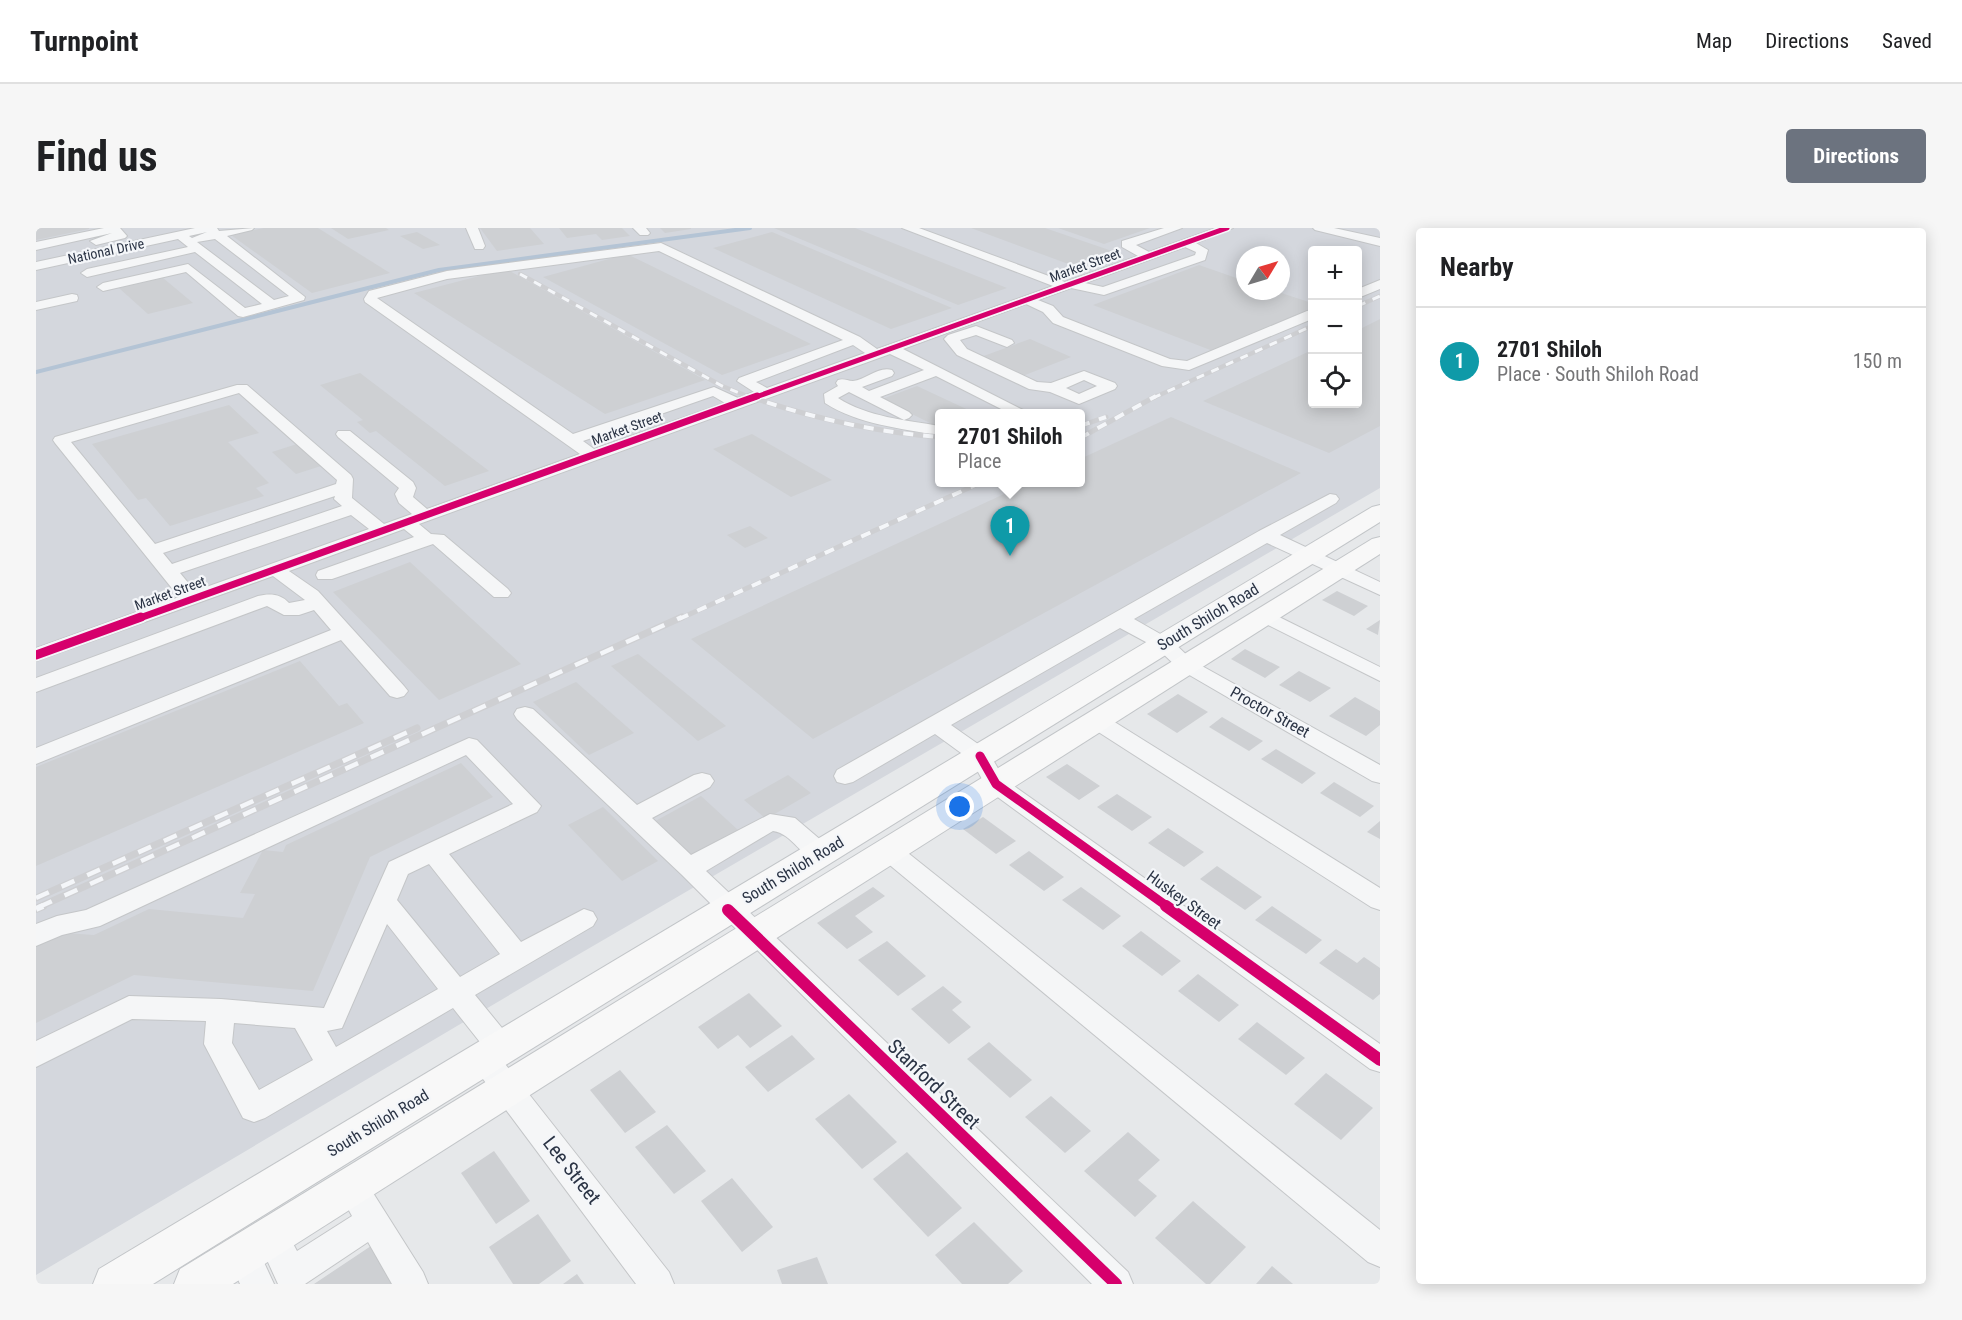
<!DOCTYPE html>
<html lang="en">
<head>
<meta charset="utf-8">
<style>
  body { margin:0; font-family:"Roboto Condensed",sans-serif; background:#f6f6f6; color:#202124 }
  .controls { position:absolute; right:18px; top:18px; display:grid; overflow:hidden; border-radius:6px; box-shadow:0 3px 15px #0003 }
  .controls button { width:54px; height:54px; display:grid; place-items:center; padding:0; border:0; border-bottom:2px solid #e0e0e0; background:#fff; color:#202124; font:30px sans-serif }
  .compass { position:absolute; left:1200px; top:18px; width:54px; height:54px; border-radius:50%; background:#fff; box-shadow:0 3px 15px #0003; rotate:52deg }
  .you { position:absolute; left:924px; top:579px; width:21px; height:21px; margin:-15px; border:4px solid #fff; border-radius:50%; background:#1a73e8; box-shadow:0 0 0 9px #1a73e833 }
  .badge { display:grid; place-items:center; width:39px; height:39px; border-radius:50%; background:#6c737f; color:#fff; font-size:20px; font-weight:700 }
  .pin { position:absolute; translate:-50% -50px; filter:drop-shadow(0 2px 3px #0008) }
  .pin::after { content:''; position:absolute; top:32px; width:21px; height:18px; background:inherit; clip-path:polygon(0 0,100% 0,50% 100%) }
  .popup { position:absolute; left:899px; top:181px; width:150px; height:78px; box-sizing:border-box; display:grid; place-content:center; border-radius:6px; background:#fff; filter:drop-shadow(0 2px 4px #0005); font-size:20px; white-space:nowrap; color:#757577 }
  .popup b { font-size:22px; color:#202124 }
  .popup::after { content:''; position:absolute; left:50%; top:100%; margin-left:-12px; border:12px solid transparent; border-top-color:#fff }
  .list { margin:0; padding:0; list-style:none }
  h2 { display:flex; justify-content:space-between; align-items:center; height:78px; margin:0; padding:0 24px; font-size:26px }
  h2 small { font-size:20px; font-weight:400; color:#757577 }
  .list li { display:grid; grid-template-columns:39px 1fr auto; gap:18px; align-items:center; box-sizing:border-box; height:108px; padding:0 24px; border-top:2px solid #e0e0e0 }
  .list b { display:block; font-size:22px; white-space:nowrap }
  .list p { margin:0; font-size:20px; white-space:nowrap; color:#757577 }
  .list em { font-size:20px; font-style:normal; color:#757577 }
  .icon { flex:none; width:33px; height:33px; fill:none; stroke:currentColor; stroke-width:2; stroke-linecap:round; stroke-linejoin:round }
  .map { position:relative; flex:none; width:1344px; height:1056px; overflow:hidden; border-radius:6px }
  header { display:flex; align-items:center; gap:36px; box-sizing:border-box; height:84px; padding:0 30px; background:#fff; border-bottom:2px solid #e0e0e0 }
  header strong { font-size:28px }
  nav { display:flex; gap:33px; margin-inline-start:auto; font-size:21px }
  .intro { display:flex; align-items:center; justify-content:space-between; box-sizing:border-box; height:144px; padding:0 36px }
  h1 { margin:0; font-size:42px }
  .button { padding:15px 27px; border-radius:6px; background:#6c737f; color:#fff; font-size:21px; font-weight:700 }
  main { display:flex; gap:36px; padding:0 36px }
  aside { flex:1; background:#fff; border-radius:6px; box-shadow:0 3px 15px #0003 }
  .map>svg:first-child { display:block }
  .built { fill:#d4d7dd; fill-rule:evenodd }
  .lines { fill:none; stroke-linecap:round; stroke-linejoin:round }
  .stream { stroke:#b4c4d5; stroke-width:4 }
  .building { fill:#ced0d3 }
  .minor-casing { stroke:#c4c6c8; stroke-width:2 }
  .major-casing { stroke:#c2c5c8; stroke-width:2 }
  .minor { fill:#f5f6f7; fill-rule:evenodd }
  .major { fill:#f8f8f8; fill-rule:evenodd }
  .rail-far3-casing { stroke:#cecfd2; stroke-width:4.5 }
  .rail-far2-casing { stroke:#cecfd2; stroke-width:5 }
  .rail-far1-casing { stroke:#cecfd2; stroke-width:7 }
  .rail-casing { stroke:#cecfd2; stroke-width:8 }
  .rail-far3 { stroke:#f4f6f9; stroke-width:3; stroke-dasharray:8; stroke-linecap:butt }
  .rail-far2 { stroke:#f4f6f9; stroke-width:4; stroke-dasharray:10; stroke-linecap:butt }
  .rail-far1 { stroke:#f4f6f9; stroke-width:4.5; stroke-dasharray:14; stroke-linecap:butt }
  .rail { stroke:#f4f6f9; stroke-width:6; stroke-dasharray:17; stroke-linecap:butt }
  .cycleway-far3-casing { stroke:#f4f6f9; stroke-width:8 }
  .cycleway-far2-casing { stroke:#f4f6f9; stroke-width:10 }
  .cycleway-far1-casing { stroke:#f4f6f9; stroke-width:13 }
  .cycleway-casing { stroke:#f4f6f9; stroke-width:16 }
  .cycleway-far3 { stroke:#d6006c; stroke-width:5 }
  .cycleway-far2 { stroke:#d6006c; stroke-width:7 }
  .cycleway-far1 { stroke:#d6006c; stroke-width:9 }
  .cycleway { stroke:#d6006c; stroke-width:12 }
  .labels { text-anchor:middle; dominant-baseline:central; stroke-width:4.5; stroke-linejoin:round; paint-order:stroke }
  .far-street-label { font-size:14px; fill:#2b3445; stroke:#f4f6f9 }
  .street-label { font-size:16px; fill:#2b3445; stroke:#f4f6f9 }
  .near-street-label { font-size:20px; fill:#2b3445; stroke:#f4f6f9 }
</style>
</head>
<body>
<header>
<strong>Turnpoint</strong>
<nav><a>Map</a><a>Directions</a><a>Saved</a></nav>
</header>
<div class="intro"><h1>Find us</h1><a class="button">Directions</a></div>
<main>
<div class="map">
<svg width="1344" height="1056" viewBox="0 0 1344 1056">
  <rect width="100%" height="100%" fill="#e6e8ea"/>
  <path class="built" d="M0,0h1344v260l-830,483 -514,304zM1276,22h46v154h-46zM1209,27h36v36h-36zM904,186h140v68h-140z"/>
  <g class="lines">
    <path class="stream" d="M0,144l403,-102 311,-42"/>
  </g>
  <g class="building">
    <path d="M0,0h53v1l-53,11z"/>
    <path d="M228,0h54l72,45 -78,20 -81,-58z"/>
    <path d="M295,0h55l3,2 -41,9z"/>
    <path d="M444,0h50l14,16 -47,7z"/>
    <path d="M523,0h63l8,8 -28,4 -6,-6 -29,4z"/>
    <path d="M624,0h31v1l-26,4z"/>
    <path d="M738,0h81l152,60 -49,17z"/>
    <path d="M935,0h74l67,23 -41,14z"/>
    <path d="M1022,0h92l-46,16z"/>
    <path d="M381,4l23,13 -17,4 -23,-13z"/>
    <path d="M736,4l180,76 -61,21 -178,-81z"/>
    <path d="M591,26l184,90 -89,31 -179,-98z"/>
    <path d="M1163,37l46,16v10h30l37,12v5l-99,43 -120,-46z"/>
    <path d="M470,41l199,111 -100,34 -191,-121z"/>
    <path d="M127,50l30,25 -45,11 -29,-26z"/>
    <path d="M1344,91v107l-51,27 -126,-52 109,-51v54h46v-74z"/>
    <path d="M994,111l41,18 -51,20 -42,-19z"/>
    <path d="M324,145l129,98 -44,15 -69,-55 -6,2 -13,-11 6,-2 -43,-35z"/>
    <path d="M881,158l60,28h-37v14l-58,-29z"/>
    <path d="M193,177l30,28 -31,9 41,41 -13,5 8,8 -94,30 -24,-28 -8,2 -46,-56z"/>
    <path d="M1135,189l130,56 -488,266 -122,-100 339,-157h50v-23z"/>
    <path d="M716,206l80,46 -41,17 -78,-48z"/>
    <path d="M261,216l24,22 -25,8 -24,-22z"/>
    <path d="M714,298l18,12 -23,10 -18,-13z"/>
    <path d="M374,334l111,102 -82,36 -106,-108z"/>
    <path d="M1301,363l31,15 -14,10 -32,-16z"/>
    <path d="M1344,392l-2,15 -12,-6z"/>
    <path d="M1209,421l35,18 -15,11 -34,-19z"/>
    <path d="M602,426l88,72 -28,15 -87,-75z"/>
    <path d="M264,433l39,45 8,-3 17,20 -328,143v-99z"/>
    <path d="M1263,443l32,17 -21,14 -31,-17z"/>
    <path d="M540,454l58,51 -45,22 -56,-53z"/>
    <path d="M1142,466l30,18 -31,21 -30,-19z"/>
    <path d="M1319,469l25,14v14l-14,11 -37,-20z"/>
    <path d="M1186,489l41,24 -14,10 -40,-24z"/>
    <path d="M1240,521l40,24 -14,11 -41,-25z"/>
    <path d="M425,535l32,34 -123,60 -57,134 -179,-16 -98,48v-77l29,-13 29,2 55,-26 94,9 12,-24 -15,-1 23,-43 20,2 3,-7z"/>
    <path d="M1031,536l33,22 -21,14 -33,-23z"/>
    <path d="M752,547l23,18 -45,26 -22,-19z"/>
    <path d="M1298,554l40,24 -14,11 -40,-24z"/>
    <path d="M1081,566l35,23 -20,14 -35,-24z"/>
    <path d="M665,568l37,34 -52,29 -36,-35z"/>
    <path d="M567,579l55,54 -36,20 -54,-56z"/>
    <path d="M947,589l33,24 -20,13 -33,-25z"/>
    <path d="M1344,593v18l-13,-7z"/>
    <path d="M1132,600l36,24 -20,15 -36,-24z"/>
    <path d="M993,623l35,26 -20,14 -35,-26z"/>
    <path d="M1181,638l45,31 -17,13 -45,-31z"/>
    <path d="M837,659l12,9 -30,20 18,16 -26,17 -30,-26z"/>
    <path d="M1045,659l40,29 -18,14 -41,-30z"/>
    <path d="M1236,678l50,34 -16,14 -51,-34z"/>
    <path d="M1105,703l40,30 -19,15 -40,-30z"/>
    <path d="M851,713l39,35 -28,20 -40,-36z"/>
    <path d="M1300,721l21,14 7,-6 16,11v26l-7,6 -54,-37z"/>
    <path d="M1162,746l41,31 -20,17 -41,-31z"/>
    <path d="M907,758l19,16 -10,8 19,17 -22,17 -38,-35z"/>
    <path d="M713,765l33,33 -32,22 -12,-13 -20,14 -20,-22z"/>
    <path d="M1221,794l48,36 -19,17 -48,-36z"/>
    <path d="M756,807l23,24 -47,33 -23,-25z"/>
    <path d="M953,814l43,38 -22,18 -43,-39z"/>
    <path d="M584,842l36,42 -31,21 -35,-43z"/>
    <path d="M1290,845l47,35 -32,32 -47,-36z"/>
    <path d="M813,866l48,48 -35,27 -47,-50z"/>
    <path d="M1015,868l40,35 -26,22 -40,-36z"/>
    <path d="M631,897l39,46 -32,23 -39,-47z"/>
    <path d="M1092,904l32,28 -22,20 19,16 -22,21 -51,-46z"/>
    <path d="M458,923l36,50 -34,23 -35,-51z"/>
    <path d="M871,924l55,56 -34,29 -55,-58z"/>
    <path d="M696,950l41,49 -31,25 -41,-51z"/>
    <path d="M1157,973l53,46 -36,37h-4l-51,-46z"/>
    <path d="M502,986l33,47 -32,23h-26l-24,-37z"/>
    <path d="M938,994l49,49 -15,13h-46l-27,-29z"/>
    <path d="M341,1014l26,42h-89z"/>
    <path d="M781,1029l11,27h-46l-5,-14z"/>
    <path d="M1236,1038l21,18h-37z"/>
    <path d="M541,1046l7,10h-21z"/>
  </g>
  <g class="lines">
    <defs>
      <g id="minor">
        <path d="M68,0h16l7,8 -2,2 -29,7 -6,-4 22,-8 -76,17v-8z"/>
        <path d="M159,0h22l2,3 35,-3 -2,2 -25,6 78,61 -1,3 -61,17 -5,-1 -52,-44 -83,19 -6,-4 6,-4 85,-19 57,44 17,-4 -67,-52 -108,25 -6,-4 6,-4 101,-22 -10,-8 -142,31v-8zM171,4l-15,6 -3,-2zM179,11l74,57 -15,4 -77,-58z"/>
        <path d="M430,0h12l7,18 -2,3h-8z"/>
        <path d="M597,0h13l4,5 -2,2h-8z"/>
        <path d="M866,0h17l146,54 73,-26 -16,-9v-6l42,-13h18l-46,17 13,7 67,-24h17l-37,15 12,7 -3,10 -101,35 -33,-7 -33,12 15,6 10,11 107,42 17,2 120,-50 5,-1v9l-123,51 -27,-4 -109,-43 -10,-11 -17,-8 -123,45 128,65h-20l-75,-38 -56,21 29,15 3,3 -3,3 -5,2 -55,-28 -11,6c30,19 67,22 102,28v10c-39,-8 -81,-11 -115,-33l-1,-9 14,-8 -2,-3 2,-3c6,-2 9,1 15,1 13,-1 25,-15 39,-11l2,3 -2,3 -30,11 7,4 55,-21 -34,-16 -471,170 12,10 13,1 64,54 3,4 -3,4h-14l-61,-53 -101,35h-14l-2,-4 2,-4 96,-34 -10,-8 -115,42 29,20 86,95 4,5 -4,5 -7,2 -7,-2 -49,-56 -305,124v-16l295,-118 -17,-20 -15,5h-15l-17,-9 -231,86v-14l222,-82c12,-3 23,-2 31,7l16,-3 -32,-24 -237,85v-13l143,-51 -124,-154 -2,-3 2,-3 182,-52h10l104,90 2,4 -1,19 32,26 28,-10 -13,-11 -4,-9 4,-6 -61,-51 -2,-3 2,-3h12l63,51 3,6 -3,9 14,12 153,-55 -215,-152 -1,-3 5,-8 78,-20 214,-28 199,94 17,12 176,-63zM1149,19l11,5 -1,3 -92,32 -18,-4zM623,23l184,89 -104,38 -2,3 17,11 -16,6 -24,-11 -141,47 -196,-136 70,-19zM817,117l12,8 -98,35 -11,-6zM203,165l98,87 -1,4 -181,60 -84,-102zM677,168l12,7 -131,46 -11,-8zM299,268l-1,3 8,7 -170,58 -9,-11zM315,287l18,14 -174,62 -15,-18z"/>
        <path d="M1277,0h21l46,10v8l-65,-16z"/>
        <path d="M1344,52v9l-22,9v-9z"/>
        <path d="M36,66l5,1 1,3 -1,3 -41,9v-8z"/>
        <path d="M940,98l36,14 2,3 -7,4 -31,-12 -16,5 7,9 70,33 14,1 33,-12 31,12 2,3 -2,3 -36,15 -29,-12 -21,-3 -72,-34 -13,-16 4,-4zM1048,152l13,6 -18,8 -13,-6z"/>
        <path d="M1294,266l6,1 3,4 -3,4 -56,32 100,47v13l-113,-52 -133,76 37,21 22,21 187,104v18l-8,-2 -193,-112 -22,-21 -37,-20 -169,97 37,26 16,28 376,265v28l-10,-3 -382,-279 -16,-29 -37,-27 -82,48 -8,2 -8,-2 -3,-6 3,-6 422,-239z"/>
        <path d="M1229,382l115,57v14l-122,-61 -3,-4 3,-4z"/>
        <path d="M489,479l8,2 104,96 57,-30 8,-2 8,2 4,6 -4,6 -58,31 39,37 79,-41 25,4 34,29 3,6 -3,6c-26,8 -33,-25 -56,-28l-67,40 422,401 5,12h-41l-411,-410 -164,-155 -3,-5 3,-5z"/>
        <path d="M1061,486l8,2 275,172v22l-9,-3 -282,-181 -3,-5 3,-5z"/>
        <path d="M433,510l8,2 64,66 -4,6 -88,42 72,88 63,-33 9,3 4,7 -4,7 -118,69 36,44 4,9 -4,9 -9,3 167,212 5,12h-38l-162,-217 -4,-9 4,-9 9,-3 -30,-38 -188,110 -11,4 -11,-4 -39,-74 2,-23 -74,-2 -96,48v-26l93,-45 92,3 103,9 65,-146 124,-58 -47,-49 -366,171 -38,9 -26,11v-22l21,-8 29,-6zM393,636l71,90 -40,23 -63,-77 11,-26zM351,696l51,65 -102,58 -9,-16 15,-3zM198,795l61,5 18,32 -54,30 -27,-47z"/>
        <path d="M853,614l9,3 482,385v37l-12,-5 -488,-405 -3,-6 3,-6z"/>
        <path d="M316,944l11,5 60,95 5,12h-36l-24,-42 -63,42h-27l-22,-48 5,-11 11,-5 11,5 14,26 55,-35 -16,-29 5,-10z"/>
        <path d="M207,1010l12,5 19,41h-34l-13,-30 4,-11z"/>
      </g>
      <g id="major">
        <path d="M1344,277v17l-1227,762h-60l6,-15 1273,-762z"/>
        <path d="M1344,309v17l-1147,730h-59l6,-15 1192,-730z"/>
      </g>
    </defs>
    <use href="#minor" class="minor-casing"/>
    <use href="#major" class="major-casing"/>
    <use href="#minor" class="minor"/>
    <use href="#major" class="major"/>
    <defs>
      <g id="rail-far3">
        <path d="M484,46l202,112 30,12"/>
        <path d="M1322,78l22,-10"/>
        <path d="M1117,170l159,-72"/>
      </g>
      <g id="rail-far2">
        <path d="M712,168c63,22 126,36 192,41"/>
        <path d="M1044,198l26,-9"/>
        <path d="M1044,210l76,-42"/>
        <path d="M643,391l303,-137"/>
      </g>
      <g id="rail-far1">
        <path d="M0,670l381,-170"/>
        <path d="M3,679l643,-290"/>
      </g>
      <path id="rail" d="M0,681l7,-3"/>
    </defs>
    <use href="#rail-far3" class="rail-far3-casing"/>
    <use href="#rail-far2" class="rail-far2-casing"/>
    <use href="#rail-far1" class="rail-far1-casing"/>
    <use href="#rail" class="rail-casing"/>
    <use href="#rail-far3" class="rail-far3"/>
    <use href="#rail-far2" class="rail-far2"/>
    <use href="#rail-far1" class="rail-far1"/>
    <use href="#rail" class="rail"/>
    <defs>
      <path id="cycleway-far3" d="M717,170l474,-170"/>
      <path id="cycleway-far2" d="M101,391l620,-223"/>
      <g id="cycleway-far1">
        <path d="M0,427l105,-38"/>
        <path d="M944,528l16,28 172,123"/>
      </g>
      <g id="cycleway">
        <path d="M1130,678l214,154"/>
        <path d="M692,682l388,374"/>
      </g>
    </defs>
    <use href="#cycleway-far3" class="cycleway-far3-casing"/>
    <use href="#cycleway-far2" class="cycleway-far2-casing"/>
    <use href="#cycleway-far1" class="cycleway-far1-casing"/>
    <use href="#cycleway" class="cycleway-casing"/>
    <use href="#cycleway-far3" class="cycleway-far3"/>
    <use href="#cycleway-far2" class="cycleway-far2"/>
    <use href="#cycleway-far1" class="cycleway-far1"/>
    <use href="#cycleway" class="cycleway"/>
  </g>
  <g class="labels">
    <g class="far-street-label">
      <text transform="translate(70 23) rotate(-12)">National Drive</text>
      <text transform="translate(1049 37) rotate(-20)">Market Street</text>
      <text transform="translate(591 200) rotate(-20)">Market Street</text>
      <text transform="translate(134 365) rotate(-20)">Market Street</text>
    </g>
    <g class="street-label">
      <text transform="translate(1172 389) rotate(-31)">South Shiloh Road</text>
      <text transform="translate(1234 484) rotate(29)">Proctor Street</text>
      <text transform="translate(757 642) rotate(-31)">South Shiloh Road</text>
      <text transform="translate(1148 672) rotate(36)">Huskey Street</text>
      <text transform="translate(342 895) rotate(-31)">South Shiloh Road</text>
    </g>
    <g class="near-street-label">
      <text transform="translate(898 856) rotate(44)">Stanford Street</text>
      <text transform="translate(536 942) rotate(52)">Lee Street</text>
    </g>
  </g>
</svg>
<div class="controls">
<button>+</button>
<button>−</button>
<button><svg class="icon" aria-label="locate" viewBox="0 0 24 24"><circle cx="12" cy="12" r="6"/><path d="M12 2v4M12 18v4M2 12h4M18 12h4"/></svg></button>
</div>
<svg class="compass" viewBox="-18 -18 36 36"><path d="M0-13l5 13h-10z" fill="#e53935"/><path d="M0 13l5-13h-10z" fill="#757577"/></svg>
<div class="you"></div>
<div class="pin badge" style="left:974px;top:328px;background:#0f9aa8">1</div>
<div class="popup"><b>2701 Shiloh</b>Place</div>
</div>
<aside>
<h2>Nearby<small></small></h2>
<ul class="list">
<li><span class="badge" style="background:#0f9aa8">1</span><div><b>2701 Shiloh</b><p>Place · South Shiloh Road</p></div><em>150 m</em></li>
</ul>
</aside>
</main>
</body>
</html>
